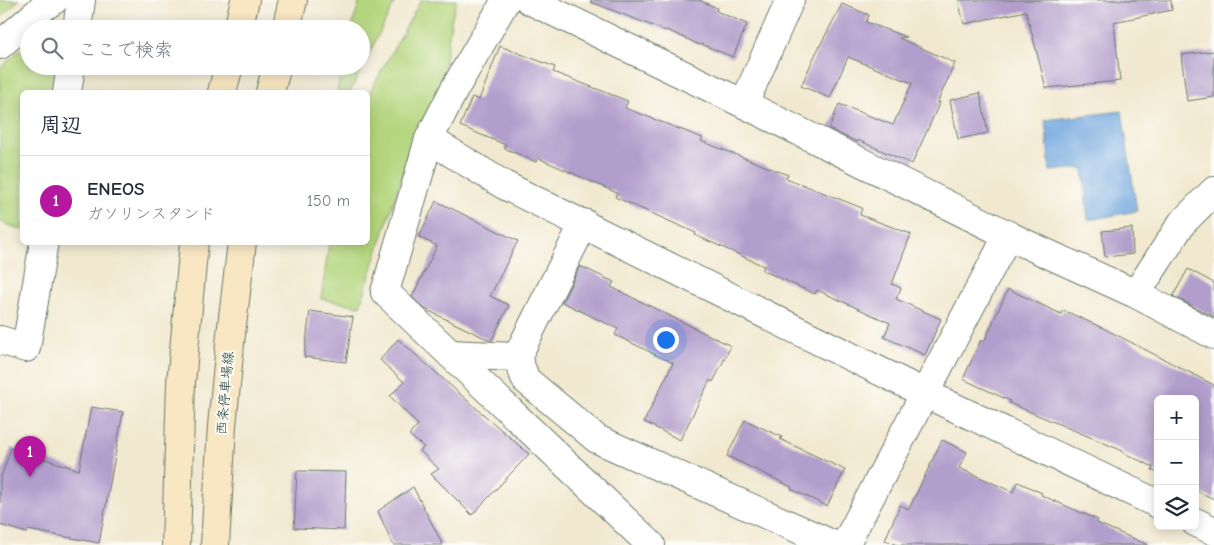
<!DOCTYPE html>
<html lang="ja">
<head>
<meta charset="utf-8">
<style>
  body { margin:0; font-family:"Comic Neue","Klee One",sans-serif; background:#f2f2f3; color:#1f2937 }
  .controls { position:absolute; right:15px; bottom:15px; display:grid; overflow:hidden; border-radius:8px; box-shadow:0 2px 12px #0003 }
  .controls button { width:45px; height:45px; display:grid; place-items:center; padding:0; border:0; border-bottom:1px solid #e0e1e3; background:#fff; color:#1f2937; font:25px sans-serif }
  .you { position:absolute; left:665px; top:339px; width:18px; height:18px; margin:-12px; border:4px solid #fff; border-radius:50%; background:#1a73e8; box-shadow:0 0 0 8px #1a73e833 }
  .badge { display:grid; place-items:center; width:32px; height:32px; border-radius:50%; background:#b5179e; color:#fff; font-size:16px; font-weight:700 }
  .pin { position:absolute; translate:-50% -41px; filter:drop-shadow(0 1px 2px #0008) }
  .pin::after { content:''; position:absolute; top:26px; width:18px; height:15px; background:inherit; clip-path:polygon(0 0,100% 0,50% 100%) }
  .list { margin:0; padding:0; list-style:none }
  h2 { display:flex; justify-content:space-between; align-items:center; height:65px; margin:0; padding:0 20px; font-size:21px }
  h2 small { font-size:16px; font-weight:400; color:#747a83 }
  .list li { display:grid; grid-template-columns:32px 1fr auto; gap:15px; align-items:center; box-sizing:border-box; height:90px; padding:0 20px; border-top:1px solid #e0e1e3 }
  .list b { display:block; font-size:19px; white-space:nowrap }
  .list p { margin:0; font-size:16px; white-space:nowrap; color:#747a83 }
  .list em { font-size:16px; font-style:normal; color:#747a83 }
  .icon { flex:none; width:28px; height:28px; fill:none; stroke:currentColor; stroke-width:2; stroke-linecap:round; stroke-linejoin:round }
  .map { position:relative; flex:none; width:1214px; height:545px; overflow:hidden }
  .search { position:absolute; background:#fff; box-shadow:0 2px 12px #0003; left:20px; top:20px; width:350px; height:55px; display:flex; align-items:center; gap:12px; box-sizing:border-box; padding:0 18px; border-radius:28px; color:#747a83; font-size:19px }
  .panel { position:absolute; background:#fff; box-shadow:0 2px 12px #0003; left:20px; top:90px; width:350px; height:155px; border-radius:8px }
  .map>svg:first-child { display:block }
  .green { fill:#b4d57d; stroke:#6a8958 }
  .water { fill:#72a7df; stroke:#48728a }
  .building { fill:#b29ecc }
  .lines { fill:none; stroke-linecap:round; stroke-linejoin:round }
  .street-casing { stroke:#68796a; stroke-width:30 }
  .secondary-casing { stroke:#68796a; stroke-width:30 }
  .street { stroke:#fff; stroke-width:28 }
  .secondary { stroke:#f9e7c3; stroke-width:28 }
  .labels { text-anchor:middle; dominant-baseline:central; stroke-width:4; stroke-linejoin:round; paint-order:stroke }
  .street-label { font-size:14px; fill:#1f3d34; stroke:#fdfcf7 }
</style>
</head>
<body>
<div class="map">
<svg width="1214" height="545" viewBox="0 0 1214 545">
  <rect width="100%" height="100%" fill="#fdfcf7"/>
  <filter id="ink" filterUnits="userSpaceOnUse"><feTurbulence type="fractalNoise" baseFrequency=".02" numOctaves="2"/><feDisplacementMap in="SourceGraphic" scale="10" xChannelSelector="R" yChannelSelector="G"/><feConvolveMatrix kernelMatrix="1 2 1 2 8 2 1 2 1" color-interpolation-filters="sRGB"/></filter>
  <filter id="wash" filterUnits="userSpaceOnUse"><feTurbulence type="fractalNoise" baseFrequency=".0096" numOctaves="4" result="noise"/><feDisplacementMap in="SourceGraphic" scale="20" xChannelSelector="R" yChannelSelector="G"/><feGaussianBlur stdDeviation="1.12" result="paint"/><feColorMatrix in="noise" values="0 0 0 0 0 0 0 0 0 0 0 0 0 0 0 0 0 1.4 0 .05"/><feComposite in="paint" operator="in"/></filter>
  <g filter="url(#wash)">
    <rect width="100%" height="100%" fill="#f1e8cf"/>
    <g class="green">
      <path d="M0,0h19l-19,18z"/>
      <path d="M360,0h36l-46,92h-13l5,-26h19v-37h-10z"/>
      <path d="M421,0h36l-5,17 -12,74 -32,66 -48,149 -39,-7 8,-56 39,-1v-147z"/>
      <path d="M29,42v24h28l-3,26h-32v138l-22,-8v-154z"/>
    </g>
    <path class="water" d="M1122,111l15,100 -49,9 -5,-52 -33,3 -5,-51z"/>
    <g id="blocks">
      <g class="building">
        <path d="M591,0h108l18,8 -1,3 31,13 -14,33 -32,-13 -1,1 -33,-15 -1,1 -75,-29z"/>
        <path d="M958,0h213l1,10 -58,12 6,59 -74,7 -20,-77 -62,13z"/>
        <path d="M842,4l27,11 -3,7 40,15 -7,1 56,25 -18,40 3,-1 -28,62 -54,-24v2l-12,-5 -17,-8 10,-25 54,21 19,-42 -64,-26 -18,41 -29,-12 14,-31z"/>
        <path d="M500,46l55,21 -2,5 75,29 -3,7 78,30 -2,3 87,34 -2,3 76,30 -2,7 51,19 -19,50 9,4 -5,11 45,20 -16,36 -41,-18 6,-14 -73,-33 -2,4 -53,-24 2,-4 -69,-31 1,-2 -81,-36 2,-4 -79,-35 -2,4 -32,-14 2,-3 -46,-19 12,-29 7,3z"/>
        <path d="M1214,51v46l-27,4 -6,-46z"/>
        <path d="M980,93l8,40 -30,6 -8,-39z"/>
        <path d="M436,201l82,40 -28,55 19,9 -17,35h-3l-64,-31 -13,-12 25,-51 -18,-9z"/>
        <path d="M1132,228l1,26 -28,3 -3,-26z"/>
        <path d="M580,266l34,16 -3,5 120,59 -18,36 -3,-2 -30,60 -36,-18 29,-59 -58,-28 3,-6 -56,-27z"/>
        <path d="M1188,269l26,14v34l-41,-21z"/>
        <path d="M1008,289l53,25 2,-4 44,20 107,55v114l-19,-9v-91h-37v74l-6,-3 1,-3 -31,-15 1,-1 -114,-48 1,-2 -47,-22 18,-39 3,2z"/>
        <path d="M310,311l43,6 -7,45 -42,-5z"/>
        <path d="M398,339l70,62 61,53 -57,61 -41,-41 8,-5 -19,-18 4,-4 -15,-12 9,-10 -28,-29 14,-14 -24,-22z"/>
        <path d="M91,407l32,5 -24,131 -71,-13 -1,3 -27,-8v-45l11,-32 68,22z"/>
        <path d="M745,420l37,17 -2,2 65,31 -18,36 -36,-17 1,-2 -65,-31z"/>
        <path d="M942,440l25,12 -8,16 54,24 5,-10 24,11 -1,2 57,25 -1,3 51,22h-250l-13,-5 15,-35 9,4z"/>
        <path d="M297,471l49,1 -2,58 -50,-2z"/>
        <path d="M413,487l30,58h-50l-15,-34z"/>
      </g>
    </g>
  </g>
  <g filter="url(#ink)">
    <use href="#blocks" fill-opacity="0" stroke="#68796a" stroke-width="1"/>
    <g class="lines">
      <defs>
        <g id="street">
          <path d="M506,0l-51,88 -26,51 -44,153 266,253"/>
          <path d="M529,0l215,104 280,139 112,51 78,41"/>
          <path d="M77,29l4,-29"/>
          <path d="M0,45l45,-39 9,-6"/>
          <path d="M67,92l4,-26"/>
          <path d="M744,104l46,-104"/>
          <path d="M429,139l75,46 420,208 234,111"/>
          <path d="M584,223l-67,134 9,23 71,59 237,106"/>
          <path d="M1136,294l46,-71 32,-32"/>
          <path d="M0,340l26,8 18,-106"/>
          <path d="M450,354l67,3"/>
          <path d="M1195,522l19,9"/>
          <path d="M845,545l163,-310"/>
        </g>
        <g id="secondary">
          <path d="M238,29l7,-29"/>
          <path d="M286,29l7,-29"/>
          <path d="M222,92l7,-26"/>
          <path d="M270,92l7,-26"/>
          <path d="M176,545l5,-162 13,-141"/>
          <path d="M215,545l7,-119 9,-92 11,-92"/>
        </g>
      </defs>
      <use href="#street" class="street-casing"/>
      <use href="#secondary" class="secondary-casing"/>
      <use href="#street" class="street"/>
      <use href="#secondary" class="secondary"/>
    </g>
  </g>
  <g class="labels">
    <g class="street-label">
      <text transform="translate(225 393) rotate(-85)">西条停車場線</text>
    </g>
  </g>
</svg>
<div class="controls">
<button>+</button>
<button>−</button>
<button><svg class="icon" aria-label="layers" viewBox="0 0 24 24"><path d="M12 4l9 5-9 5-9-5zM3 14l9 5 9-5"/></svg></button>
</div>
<div class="you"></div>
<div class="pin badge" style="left:30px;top:477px">1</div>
<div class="search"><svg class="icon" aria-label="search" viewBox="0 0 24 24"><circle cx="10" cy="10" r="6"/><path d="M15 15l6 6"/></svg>ここで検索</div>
<section class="panel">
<h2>周辺<small></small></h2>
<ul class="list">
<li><span class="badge">1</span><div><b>ENEOS</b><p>ガソリンスタンド</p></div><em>150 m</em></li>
</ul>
</section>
</div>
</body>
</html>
